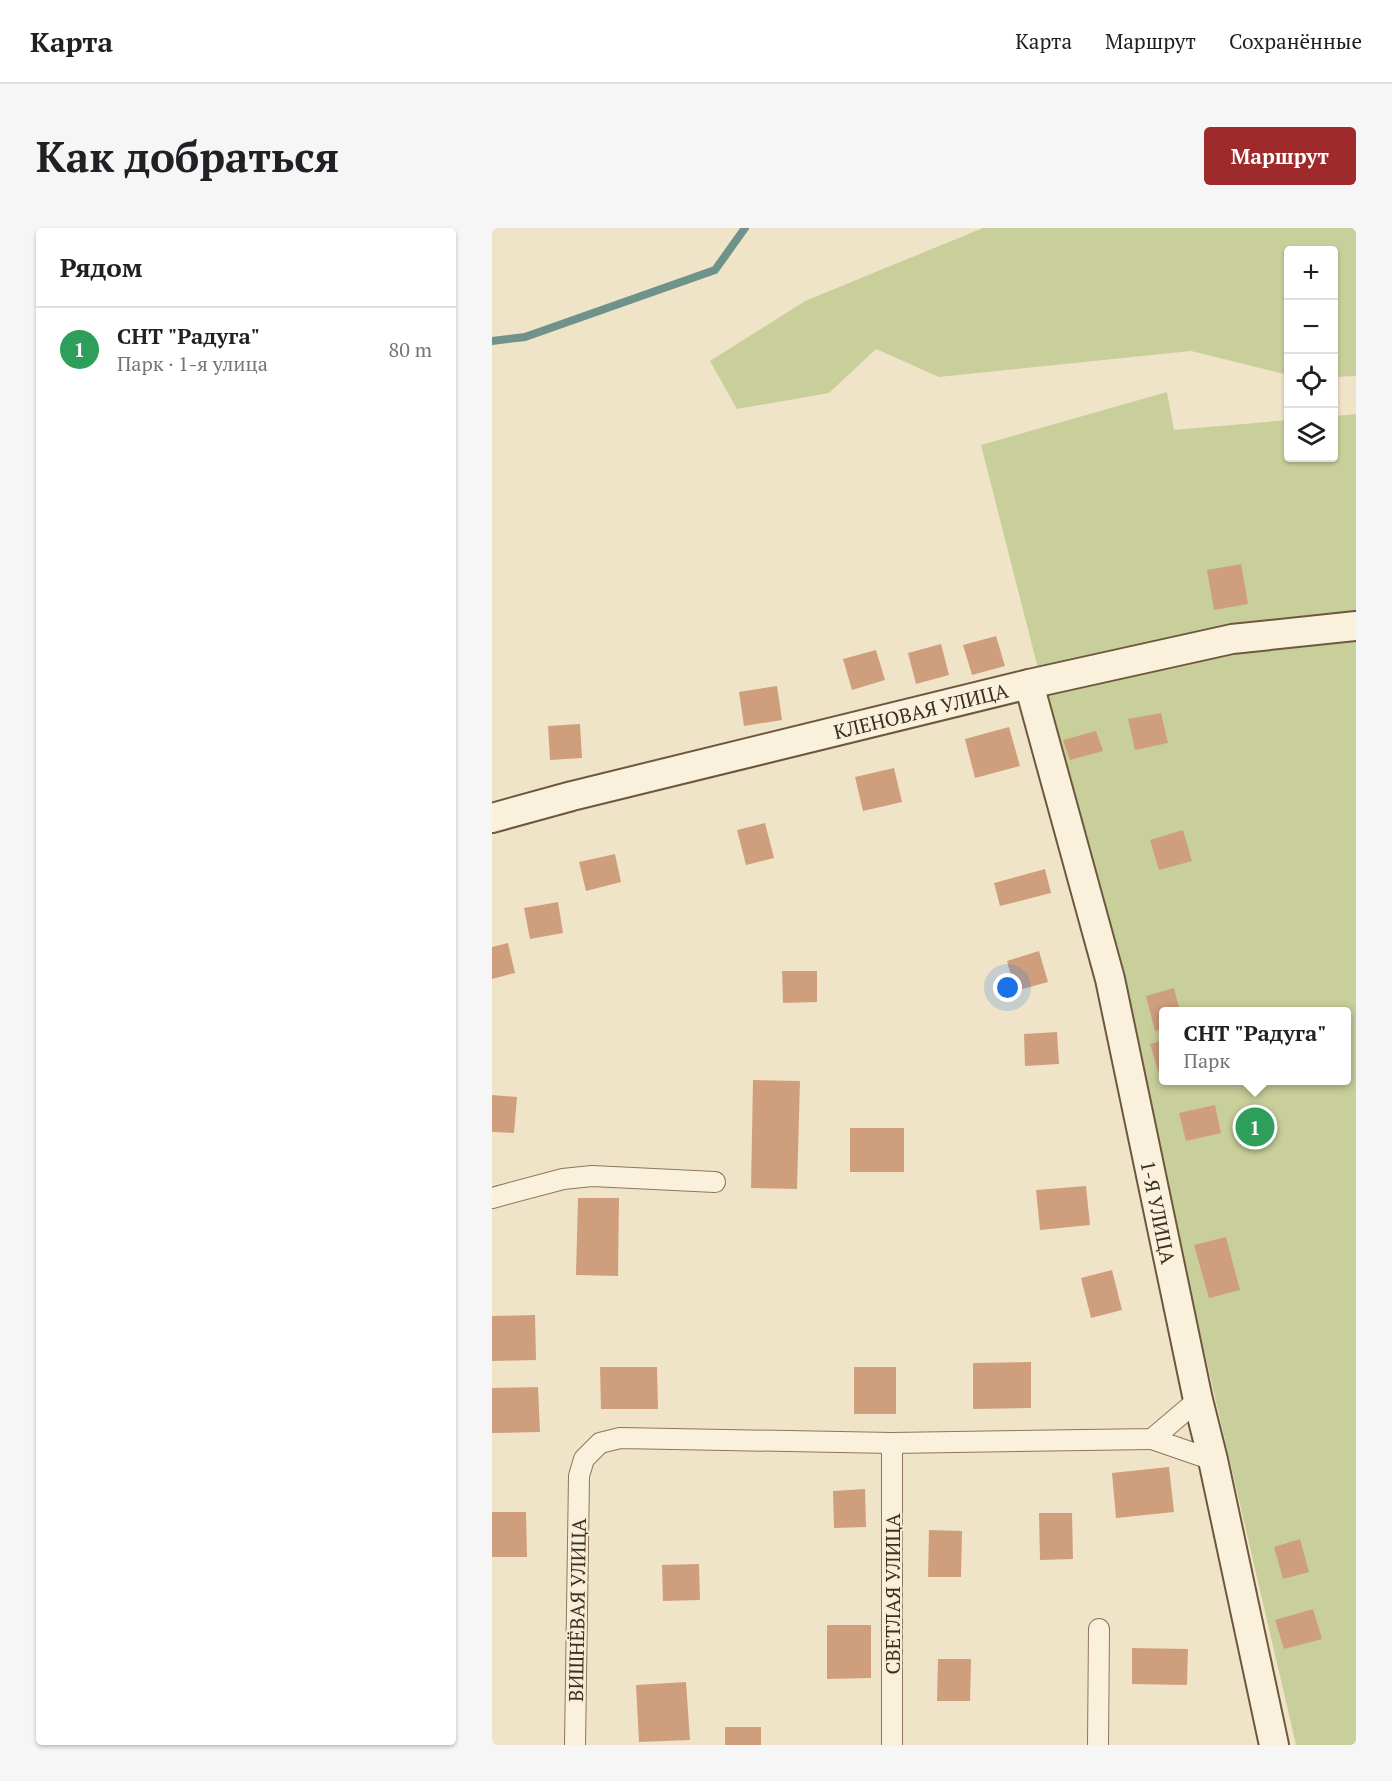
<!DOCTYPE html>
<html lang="ru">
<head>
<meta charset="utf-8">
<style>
  body { margin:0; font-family:"PT Serif",serif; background:#f6f6f6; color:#202124 }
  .controls { position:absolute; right:18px; top:18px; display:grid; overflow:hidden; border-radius:6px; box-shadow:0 2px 4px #0004 }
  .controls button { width:54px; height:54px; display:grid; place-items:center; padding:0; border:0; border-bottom:2px solid #e0e0e0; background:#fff; color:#202124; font:30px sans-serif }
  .you { position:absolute; left:516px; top:760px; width:21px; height:21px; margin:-15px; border:4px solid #fff; border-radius:50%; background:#1a73e8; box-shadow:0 0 0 9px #1a73e833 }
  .badge { display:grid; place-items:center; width:39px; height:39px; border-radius:50%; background:#9e2a2b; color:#fff; font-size:20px; font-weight:700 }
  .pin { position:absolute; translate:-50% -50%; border:3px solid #fff; box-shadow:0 2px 6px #0006 }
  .popup { position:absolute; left:667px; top:779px; width:192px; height:78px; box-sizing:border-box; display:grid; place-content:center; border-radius:6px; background:#fff; filter:drop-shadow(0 2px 4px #0005); font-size:20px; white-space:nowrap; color:#757577 }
  .popup b { font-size:22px; color:#202124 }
  .popup::after { content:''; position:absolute; left:50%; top:100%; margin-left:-12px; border:12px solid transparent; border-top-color:#fff }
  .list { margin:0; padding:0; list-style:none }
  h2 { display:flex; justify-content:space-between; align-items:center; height:78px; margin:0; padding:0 24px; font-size:26px }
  h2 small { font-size:20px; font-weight:400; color:#757577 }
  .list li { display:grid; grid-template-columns:39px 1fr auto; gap:18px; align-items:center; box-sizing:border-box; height:84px; padding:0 24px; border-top:2px solid #e0e0e0 }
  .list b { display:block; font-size:22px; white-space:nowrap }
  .list p { margin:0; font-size:20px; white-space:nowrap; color:#757577 }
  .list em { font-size:20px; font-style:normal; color:#757577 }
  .icon { flex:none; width:33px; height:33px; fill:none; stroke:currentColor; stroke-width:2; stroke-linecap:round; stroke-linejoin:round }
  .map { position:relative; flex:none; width:864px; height:1517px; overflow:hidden; border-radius:6px }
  header { display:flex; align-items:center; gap:36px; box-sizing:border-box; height:84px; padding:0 30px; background:#fff; border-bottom:2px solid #e0e0e0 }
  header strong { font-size:28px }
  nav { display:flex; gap:33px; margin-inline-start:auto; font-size:21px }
  .intro { display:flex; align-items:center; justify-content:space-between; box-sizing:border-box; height:144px; padding:0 36px }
  h1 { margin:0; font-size:42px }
  .button { padding:15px 27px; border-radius:6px; background:#9e2a2b; color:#fff; font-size:21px; font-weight:700 }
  main { display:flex; gap:36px; padding:0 36px }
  aside { flex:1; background:#fff; border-radius:6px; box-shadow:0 2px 4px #0004 }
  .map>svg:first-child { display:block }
  .green { fill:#c9cf9b; fill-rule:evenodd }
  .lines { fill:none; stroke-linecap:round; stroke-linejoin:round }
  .stream { stroke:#6f938a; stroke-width:8 }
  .building { fill:#cf9f7d }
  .street-casing { stroke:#8d765c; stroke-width:22 }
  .secondary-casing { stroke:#6f573f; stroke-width:32 }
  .street { stroke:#faf1dc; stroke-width:20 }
  .secondary { stroke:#faf1dc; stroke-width:28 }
  .labels { text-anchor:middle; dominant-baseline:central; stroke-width:4.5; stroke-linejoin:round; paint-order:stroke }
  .street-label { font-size:20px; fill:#3d2e20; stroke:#f7eed8 }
</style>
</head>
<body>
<header>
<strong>Карта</strong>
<nav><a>Карта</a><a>Маршрут</a><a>Сохранённые</a></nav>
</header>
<div class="intro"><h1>Как добраться</h1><a class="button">Маршрут</a></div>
<main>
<aside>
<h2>Рядом<small></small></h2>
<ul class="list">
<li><span class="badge" style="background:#2e9e5b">1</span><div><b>СНТ &quot;Радуга&quot;</b><p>Парк · 1-я улица</p></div><em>80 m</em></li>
</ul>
</aside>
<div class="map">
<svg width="864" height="1517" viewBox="0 0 864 1517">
  <rect width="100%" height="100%" fill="#f0e4c8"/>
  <g class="green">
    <path d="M491,0h373v148l-22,1v-127h-46v125l-97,-24 -252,26 -63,-28 -47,44 -92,16 -27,-48 95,-60z"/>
    <path d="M675,164l7,38 114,-10v38h46v-42l22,-2v1331h-60l-115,-494 -134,-547 -66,-259zM672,784h183v68h-183z"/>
  </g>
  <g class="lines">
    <path class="stream" d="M0,113l33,-4 190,-67 30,-42"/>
  </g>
  <g class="building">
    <path d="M749,336l7,40 -34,6 -7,-40z"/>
    <path d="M504,408l9,30 -33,9 -9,-30z"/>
    <path d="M449,416l8,31 -33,9 -8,-31z"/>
    <path d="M384,422l9,30 -33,10 -9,-31z"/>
    <path d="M285,458l5,34 -38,6 -5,-34z"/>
    <path d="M669,485l7,30 -33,7 -7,-31z"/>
    <path d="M88,496l2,34 -32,2 -2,-34z"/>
    <path d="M517,499l11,39 -45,12 -10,-39z"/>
    <path d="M604,503l7,20 -33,9 -7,-20z"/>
    <path d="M402,540l8,34 -39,9 -8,-34z"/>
    <path d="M273,595l9,35 -28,7 -9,-35z"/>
    <path d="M691,602l9,31 -33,9 -9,-30z"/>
    <path d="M123,626l6,28 -35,9 -7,-29z"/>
    <path d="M553,641l6,24 -51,13 -6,-23z"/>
    <path d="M66,674l5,31 -33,6 -6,-31z"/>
    <path d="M16,715l7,30 -23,6v-32z"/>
    <path d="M547,723l9,31 -33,9 -8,-30z"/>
    <path d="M290,743h35v31l-34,1z"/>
    <path d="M682,760l6,24h-16v17l-9,2 -9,-35z"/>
    <path d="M565,804l2,32 -34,2 -1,-32z"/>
    <path d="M672,812v33l-5,1 -9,-30z"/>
    <path d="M261,852l47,1 -3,108 -46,-1z"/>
    <path d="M0,867l25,2 -3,36 -22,-1z"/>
    <path d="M723,877l6,28 -35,8 -7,-28z"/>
    <rect x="358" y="900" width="54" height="44"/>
    <path d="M594,958l4,39 -50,5 -4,-40z"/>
    <path d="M86,970h41l-1,78 -42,-1z"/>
    <path d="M734,1009l14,53 -31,8 -15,-53z"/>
    <path d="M620,1042l10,40 -31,8 -10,-40z"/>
    <path d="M43,1087l1,45 -44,1v-45z"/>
    <path d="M539,1134v46l-58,1v-46z"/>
    <path d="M108,1139h57l1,42h-57z"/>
    <rect x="362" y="1139" width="42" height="47"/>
    <path d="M46,1159l2,45 -48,1v-45z"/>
    <path d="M677,1239l5,45 -58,6 -4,-45z"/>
    <path d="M373,1261l1,38 -32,1 -1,-37z"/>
    <path d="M0,1284h34l1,45h-35z"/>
    <path d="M547,1285h33l1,46 -33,1z"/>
    <path d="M437,1302l33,1 -1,46h-33z"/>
    <path d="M808,1311l9,33 -26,7 -9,-32z"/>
    <path d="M207,1336l1,36 -37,1 -1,-36z"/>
    <path d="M821,1381l9,30 -38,10 -9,-29z"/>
    <path d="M335,1397h44v53l-44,1z"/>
    <path d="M640,1420l56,1 -1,36 -55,-1z"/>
    <path d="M446,1431h33l-1,42h-33z"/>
    <path d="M194,1454l4,58 -51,2 -3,-57z"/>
    <rect x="233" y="1499" width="36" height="18"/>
  </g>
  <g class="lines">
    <defs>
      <g id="street">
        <path d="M0,970l71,-19 29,-3 123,6"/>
        <path d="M660,1211l61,21"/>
        <path d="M83,1517l4,-269 5,-17 16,-16 20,-5 272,5 260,-4 46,-39"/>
        <path d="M400,1517v-302"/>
        <path d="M606,1517l1,-116"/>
      </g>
      <g id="secondary">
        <path id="s1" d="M537,456l81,295 88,421 15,60 61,285"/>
        <path id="s2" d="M0,590l80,-22 457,-112 203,-45 124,-13"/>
      </g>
    </defs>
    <use href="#street" class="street-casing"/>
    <use href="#secondary" class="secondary-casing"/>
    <use href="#street" class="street"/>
    <use href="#secondary" class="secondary"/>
  </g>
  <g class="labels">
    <g class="street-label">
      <text stroke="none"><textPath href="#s2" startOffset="442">КЛЕНОВАЯ УЛИЦА</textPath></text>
      <text stroke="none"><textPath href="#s1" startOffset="544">1-Я УЛИЦА</textPath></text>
      <text transform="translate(400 1366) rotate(-90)">СВЕТЛАЯ УЛИЦА</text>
      <text transform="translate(85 1382) rotate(-89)">ВИШНЁВАЯ УЛИЦА</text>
    </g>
  </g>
</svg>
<div class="controls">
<button>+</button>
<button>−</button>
<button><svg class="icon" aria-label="locate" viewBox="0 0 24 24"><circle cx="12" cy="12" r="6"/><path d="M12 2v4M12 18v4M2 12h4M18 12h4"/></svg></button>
<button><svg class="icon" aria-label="layers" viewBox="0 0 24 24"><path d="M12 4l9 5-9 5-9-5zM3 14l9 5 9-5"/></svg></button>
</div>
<div class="you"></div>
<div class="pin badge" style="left:763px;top:899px;background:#2e9e5b">1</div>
<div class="popup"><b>СНТ &quot;Радуга&quot;</b>Парк</div>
</div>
</main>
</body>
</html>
